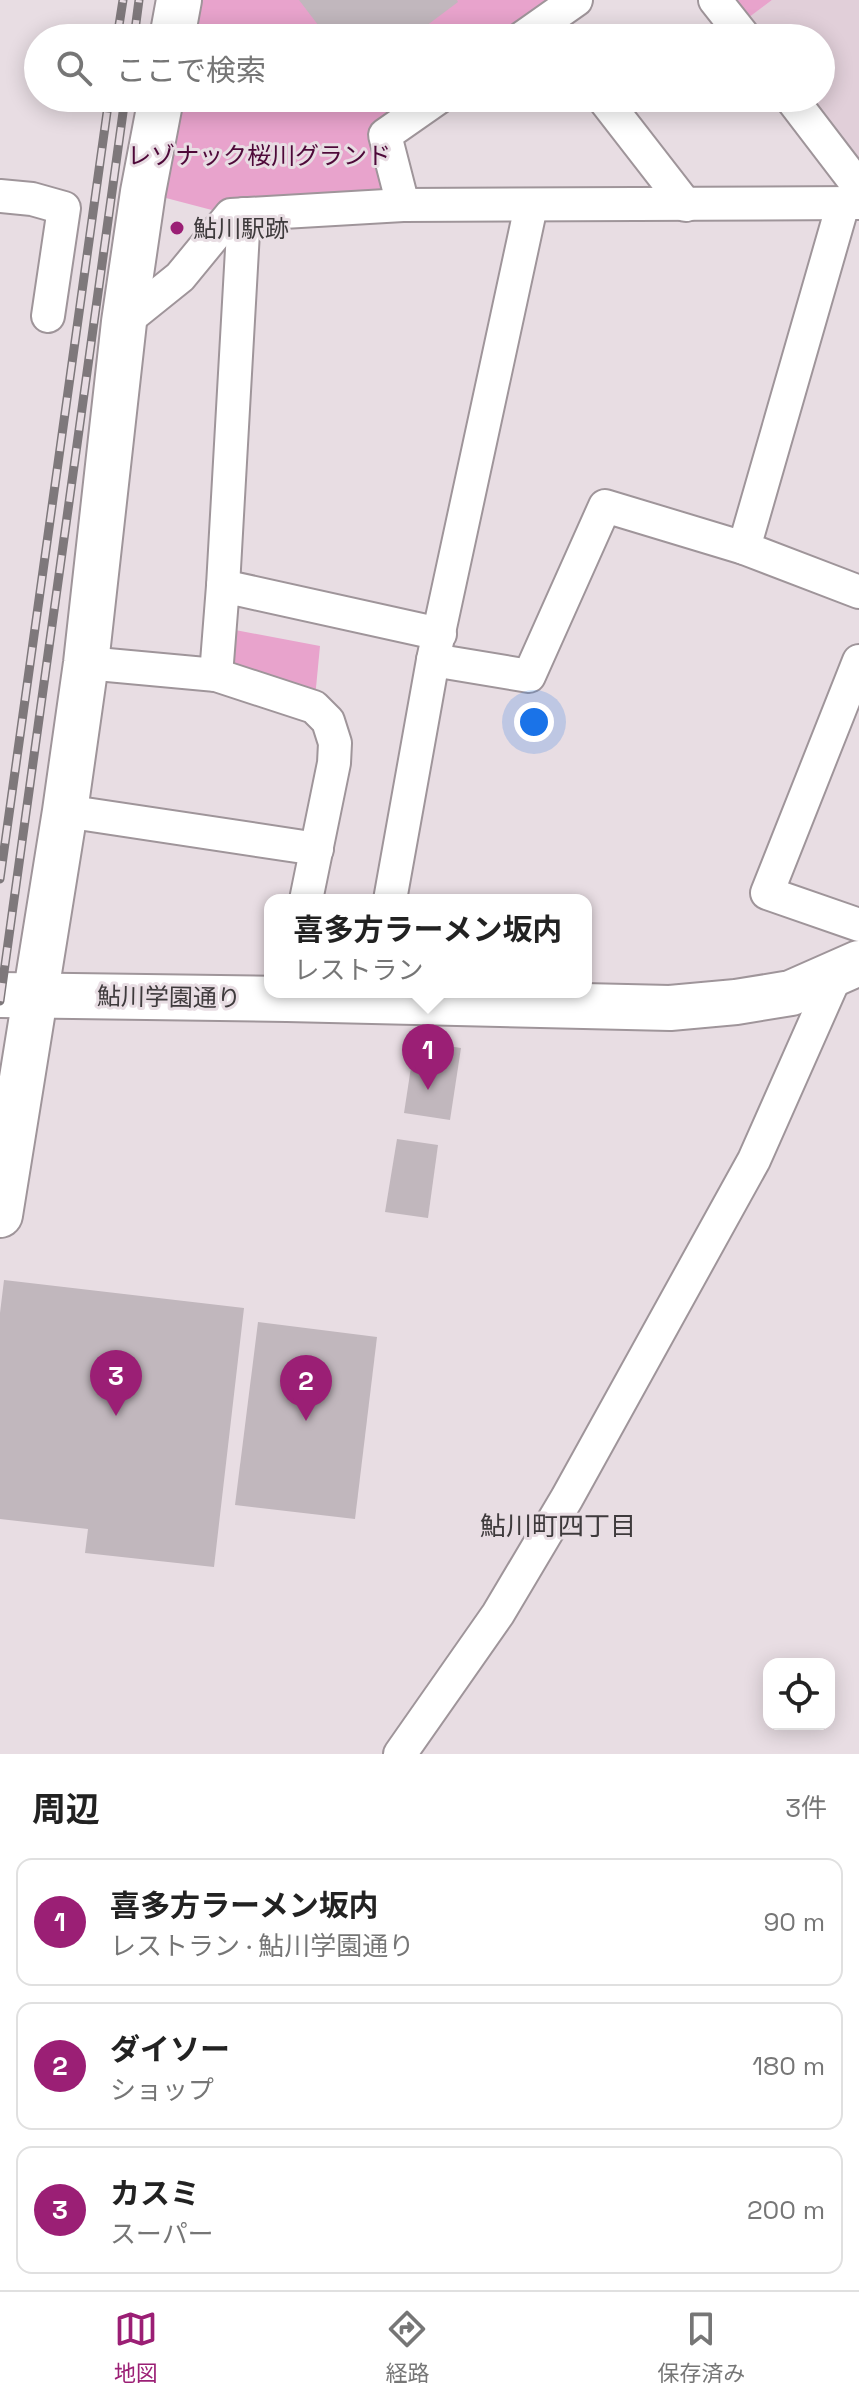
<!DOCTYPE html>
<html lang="ja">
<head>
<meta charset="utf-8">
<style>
  body { margin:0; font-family:"Space Grotesk","Noto Sans JP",sans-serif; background:#f2f2f2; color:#222 }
  .controls { position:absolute; right:24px; bottom:24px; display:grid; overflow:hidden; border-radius:16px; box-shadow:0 4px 20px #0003 }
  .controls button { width:72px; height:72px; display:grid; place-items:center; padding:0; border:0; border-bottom:2px solid #e0e0e0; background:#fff; color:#222; font:40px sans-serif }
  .you { position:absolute; left:534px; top:722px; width:28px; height:28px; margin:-20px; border:6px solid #fff; border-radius:50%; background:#1a73e8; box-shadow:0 0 0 12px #1a73e833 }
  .badge { display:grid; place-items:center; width:52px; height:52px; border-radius:50%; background:#9b1f75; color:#fff; font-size:26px; font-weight:700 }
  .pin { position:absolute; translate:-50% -66px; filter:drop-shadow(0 2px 4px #0008) }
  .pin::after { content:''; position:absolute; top:42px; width:28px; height:24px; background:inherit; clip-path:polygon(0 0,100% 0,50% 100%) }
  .popup { position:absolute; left:264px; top:894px; width:328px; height:104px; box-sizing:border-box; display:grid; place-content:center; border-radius:16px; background:#fff; filter:drop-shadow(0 2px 6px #0005); font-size:26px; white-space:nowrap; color:#767676 }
  .popup b { font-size:30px; color:#222 }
  .popup::after { content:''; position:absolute; left:50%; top:100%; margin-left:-16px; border:16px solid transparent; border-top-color:#fff }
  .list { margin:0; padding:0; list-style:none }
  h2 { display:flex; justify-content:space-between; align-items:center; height:104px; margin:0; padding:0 32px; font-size:34px }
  h2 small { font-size:26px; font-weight:400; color:#767676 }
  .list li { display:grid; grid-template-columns:52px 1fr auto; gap:24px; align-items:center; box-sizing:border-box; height:128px; margin:0 16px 16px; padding:0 16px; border:2px solid #e0e0e0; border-radius:16px }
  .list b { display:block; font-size:30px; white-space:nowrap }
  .list p { margin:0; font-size:26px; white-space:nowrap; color:#767676 }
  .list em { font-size:26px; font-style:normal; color:#767676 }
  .icon { flex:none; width:44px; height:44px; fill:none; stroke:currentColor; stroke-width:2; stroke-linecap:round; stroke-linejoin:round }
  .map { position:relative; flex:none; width:859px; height:1754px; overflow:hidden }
  .search { position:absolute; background:#fff; box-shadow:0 4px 20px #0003; left:24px; right:24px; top:24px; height:88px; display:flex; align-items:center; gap:20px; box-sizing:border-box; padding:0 28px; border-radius:44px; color:#767676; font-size:30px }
  .sheet { height:536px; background:#fff }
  nav { display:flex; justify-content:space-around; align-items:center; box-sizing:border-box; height:112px; border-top:2px solid #e0e0e0; background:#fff; font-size:22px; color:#767676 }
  nav a { display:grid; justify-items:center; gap:4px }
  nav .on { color:#9b1f75 }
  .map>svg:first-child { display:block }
  .built { fill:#e1cfd9 }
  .green { fill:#e8a3cc }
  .building { fill:#c1b7bd }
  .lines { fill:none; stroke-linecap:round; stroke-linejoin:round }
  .street-casing { stroke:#9f959a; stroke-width:36 }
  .secondary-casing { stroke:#9f959a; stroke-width:48 }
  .street { stroke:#fff; stroke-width:32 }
  .secondary { stroke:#fff; stroke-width:44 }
  .rail-casing { stroke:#7e787b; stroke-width:9 }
  .rail { stroke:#e8dde3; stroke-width:6; stroke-dasharray:18; stroke-linecap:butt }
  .poi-dot { fill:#9b1f75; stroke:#e8dde3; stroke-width:3 }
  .labels { text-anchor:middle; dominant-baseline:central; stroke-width:6; stroke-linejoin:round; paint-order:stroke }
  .park-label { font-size:24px; fill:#4e0939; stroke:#e8dde3 }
  .poi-label { font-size:24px; fill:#3e3a3c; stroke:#e8dde3; text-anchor:start }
  .street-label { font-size:24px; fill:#3e3a3c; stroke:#e8dde3 }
  .neighbourhood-label { font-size:26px; fill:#3e3a3c; stroke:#e8dde3 }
</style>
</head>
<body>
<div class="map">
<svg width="859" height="1754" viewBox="0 0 859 1754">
  <rect width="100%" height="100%" fill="#e8dde3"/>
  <path class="built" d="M772,0h87v193l-70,-95h32v-60h-77l-8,-11z"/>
  <g class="green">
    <path d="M179,0h397l-54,38h-350z"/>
    <path d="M715,0h57l-36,27z"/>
    <path d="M161,98h277l-52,37 17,70 -172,10 -88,-23z"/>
    <path d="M230,629l90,17 -5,52 -90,-36z"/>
  </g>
  <g class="building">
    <path d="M299,0h158l1,2 -48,36h-82z"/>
    <path d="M415,1041l46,7 -11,72 -46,-7z"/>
    <path d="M397,1139l41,6 -10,73 -43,-6z"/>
    <path d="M4,1280l240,28 -30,259 -129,-14 3,-24 -88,-10v-206z"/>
    <path d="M258,1322l119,15 -22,182 -120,-14z"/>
  </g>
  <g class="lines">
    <defs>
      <g id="street">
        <path d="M715,0l30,38"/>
        <path d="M522,38l54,-38"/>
        <path d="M603,98l83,107"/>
        <path d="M791,98l68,89"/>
        <path d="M0,196l32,3 32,9 -16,108"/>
        <path d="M843,204l-99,344 115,44"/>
        <path d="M403,205l-18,-70 53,-37"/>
        <path d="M124,322l56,-45 51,-62 172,-10 456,-2"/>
        <path d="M223,586l21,-372"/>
        <path d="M433,660l96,16 76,-170 139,42"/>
        <path d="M859,661l-92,232 92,32"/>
        <path d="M86,663l130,12 98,32 14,14 7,22 -1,20 -28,137"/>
        <path d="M216,675l7,-89 217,48"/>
        <path d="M65,811l252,38"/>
        <path d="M390,900l43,-240 98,-454"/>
        <path d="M400,1754l98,-140 69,-116 187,-338 82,-185 11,-10"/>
      </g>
      <g id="secondary">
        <path d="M172,38l7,-38"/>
        <path d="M0,995l287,4 383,9 66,-6 55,-9 68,-30"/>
        <path d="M0,1215l65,-404 21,-148 38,-341 19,-130 18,-94"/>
      </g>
    </defs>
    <use href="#street" class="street-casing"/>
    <use href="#secondary" class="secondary-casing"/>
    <use href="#street" class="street"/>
    <use href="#secondary" class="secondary"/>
    <defs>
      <g id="rail">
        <path d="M117,38l6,-38"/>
        <path d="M134,38l5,-38"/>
        <path d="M0,879l109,-781"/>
        <path d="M0,1001l125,-903"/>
      </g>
    </defs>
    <use href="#rail" class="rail-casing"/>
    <use href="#rail" class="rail"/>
  </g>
  <circle class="poi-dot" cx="177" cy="228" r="8"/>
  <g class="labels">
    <g class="park-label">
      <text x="259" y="155">レゾナック桜川グランド</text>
    </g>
    <g class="poi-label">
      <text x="193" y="228">鮎川駅跡</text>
    </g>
    <g class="street-label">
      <text transform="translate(169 997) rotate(1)">鮎川学園通り</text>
    </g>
    <g class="neighbourhood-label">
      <text x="558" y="1526">鮎川町四丁目</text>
    </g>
  </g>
</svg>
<div class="controls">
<button><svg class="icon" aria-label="locate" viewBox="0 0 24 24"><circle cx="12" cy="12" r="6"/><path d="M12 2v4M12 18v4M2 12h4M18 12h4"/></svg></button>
</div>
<div class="you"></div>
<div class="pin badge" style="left:428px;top:1090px">1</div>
<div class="popup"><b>喜多方ラーメン坂内</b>レストラン</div>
<div class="pin badge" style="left:306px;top:1421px">2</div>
<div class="pin badge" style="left:116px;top:1416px">3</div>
<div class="search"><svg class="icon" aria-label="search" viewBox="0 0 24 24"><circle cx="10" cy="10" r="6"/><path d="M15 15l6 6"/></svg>ここで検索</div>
</div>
<section class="sheet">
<h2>周辺<small>3件</small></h2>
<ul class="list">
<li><span class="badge">1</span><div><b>喜多方ラーメン坂内</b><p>レストラン · 鮎川学園通り</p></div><em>90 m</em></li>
<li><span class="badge">2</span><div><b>ダイソー</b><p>ショップ</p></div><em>180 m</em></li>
<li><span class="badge">3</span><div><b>カスミ</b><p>スーパー</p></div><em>200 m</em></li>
</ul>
</section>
<nav>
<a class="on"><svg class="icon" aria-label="map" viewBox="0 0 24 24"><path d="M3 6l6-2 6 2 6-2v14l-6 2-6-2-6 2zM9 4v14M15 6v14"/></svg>地図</a>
<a><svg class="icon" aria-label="directions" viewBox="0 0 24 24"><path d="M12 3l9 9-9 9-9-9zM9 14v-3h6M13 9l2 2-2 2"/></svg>経路</a>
<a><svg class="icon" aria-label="saved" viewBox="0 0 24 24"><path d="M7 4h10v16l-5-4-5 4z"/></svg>保存済み</a>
</nav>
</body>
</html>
